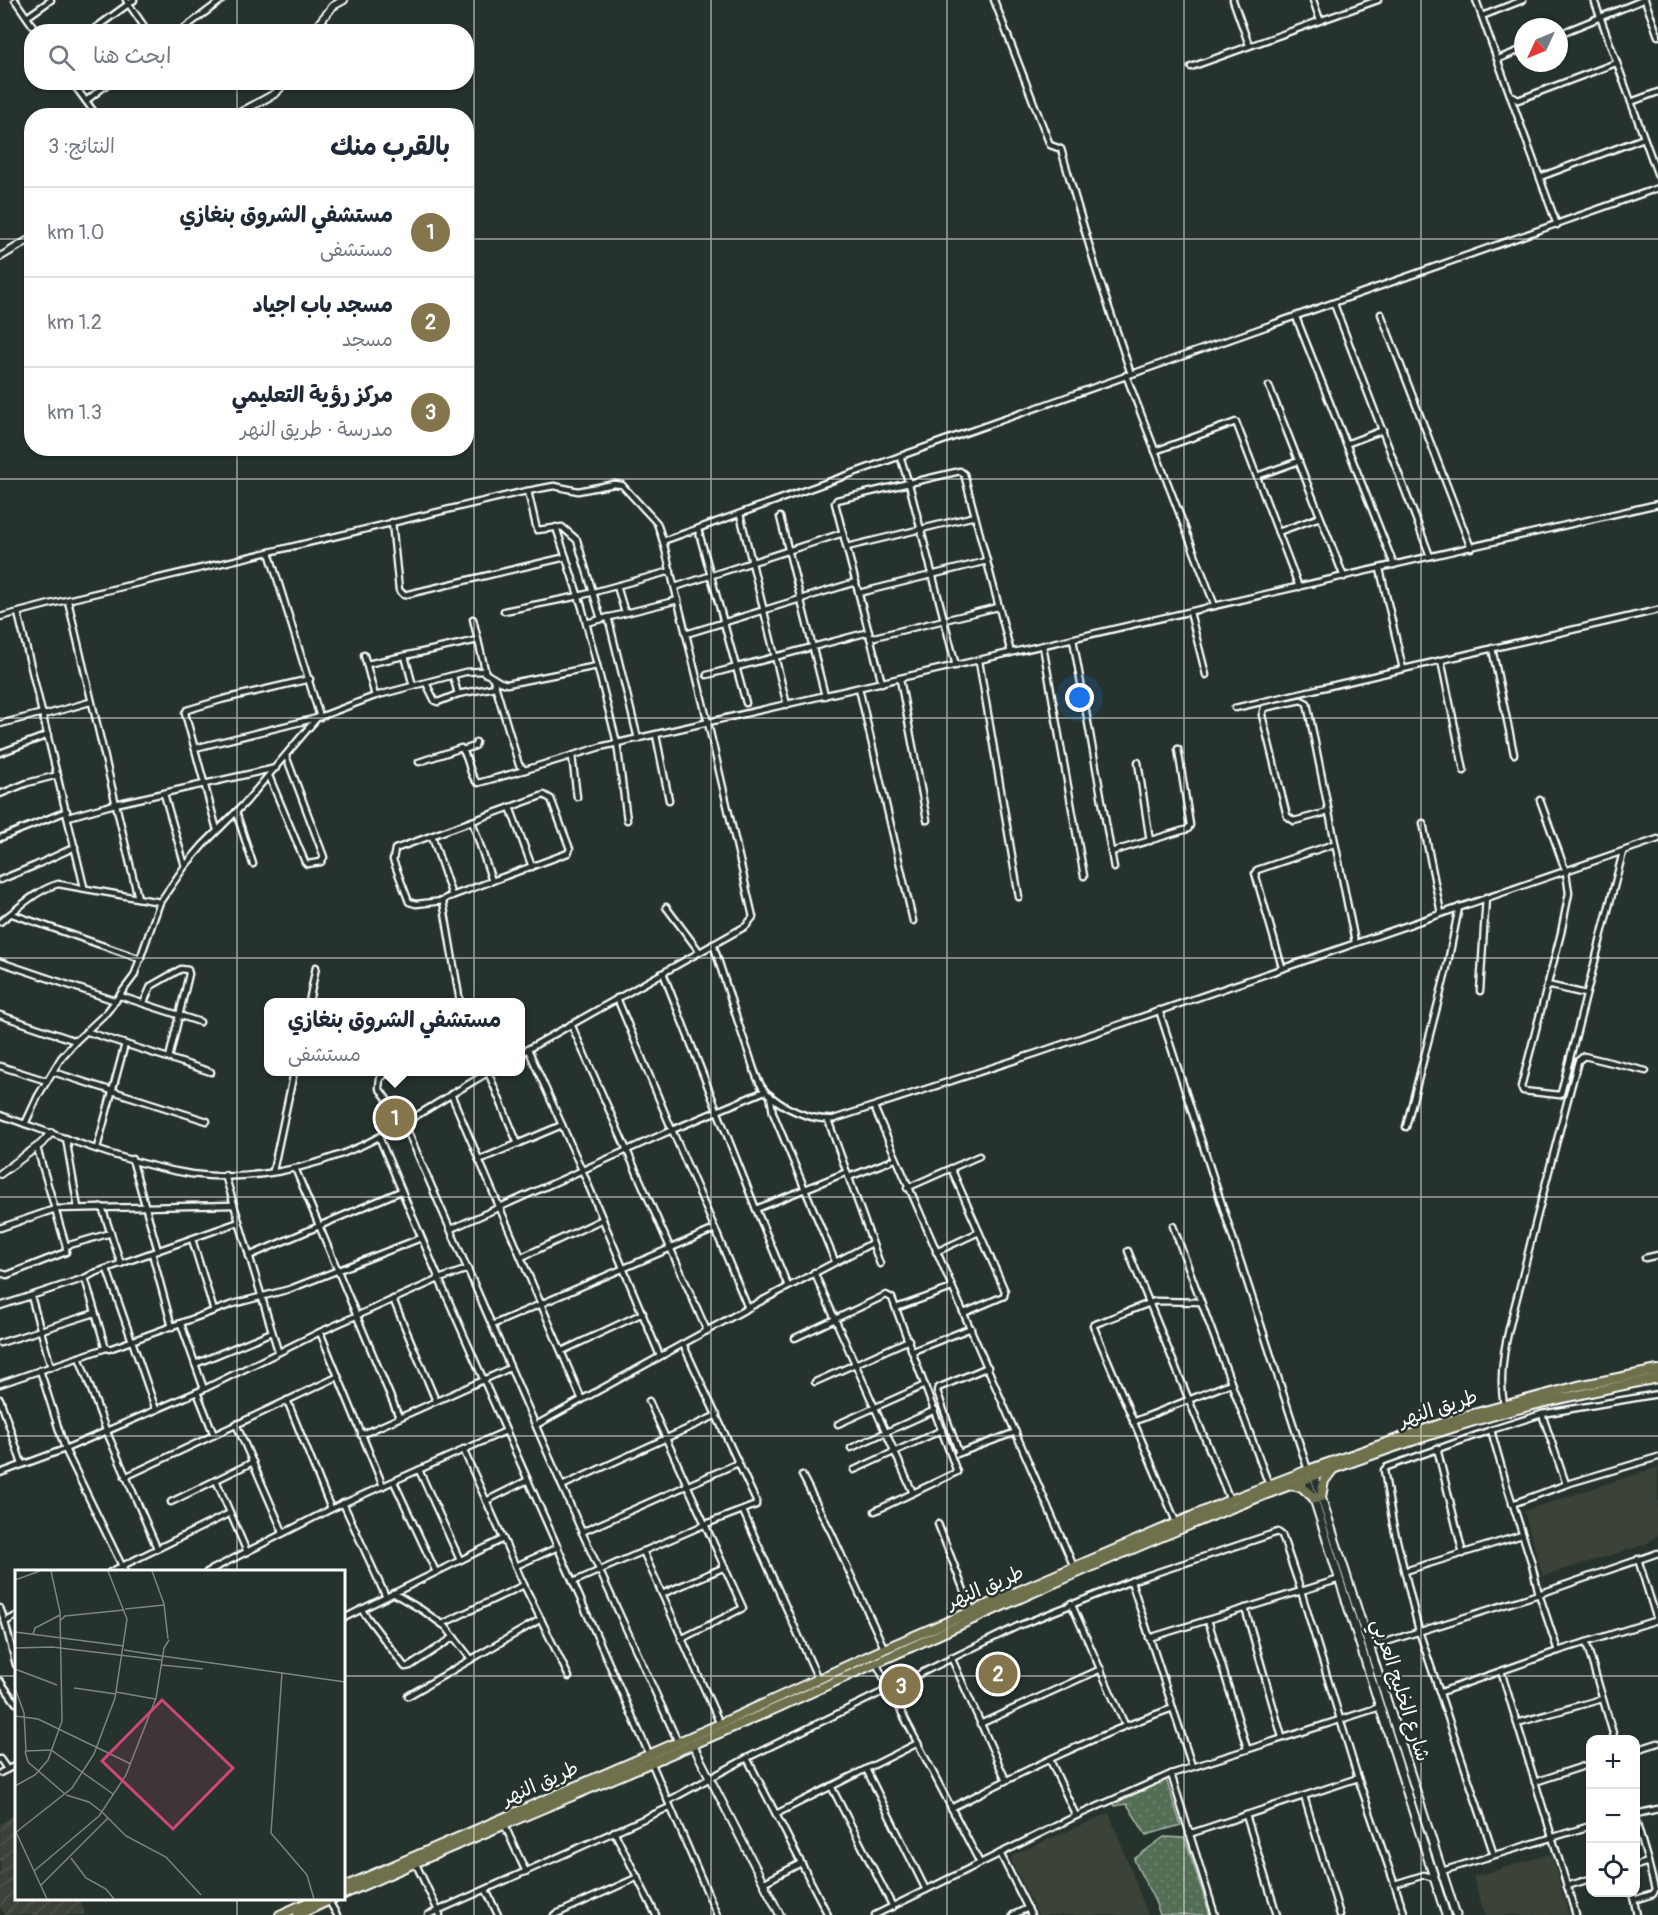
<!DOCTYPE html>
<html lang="ar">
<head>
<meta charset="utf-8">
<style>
  body { margin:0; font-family:Pangolin,"Playpen Sans Arabic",sans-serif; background:#f6f6f7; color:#1f2937; direction:rtl }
  .controls { position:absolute; right:18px; bottom:18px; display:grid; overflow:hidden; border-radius:12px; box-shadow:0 2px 4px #0004 }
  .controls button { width:54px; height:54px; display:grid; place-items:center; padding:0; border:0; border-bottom:2px solid #e0e1e3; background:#fff; color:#1f2937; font:30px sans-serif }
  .compass { position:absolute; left:1514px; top:18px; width:54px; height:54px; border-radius:50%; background:#fff; box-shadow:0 2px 4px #0004; rotate:226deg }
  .you { position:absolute; left:1080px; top:698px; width:21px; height:21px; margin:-15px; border:4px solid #fff; border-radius:50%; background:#1a73e8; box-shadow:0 0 0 9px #1a73e833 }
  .badge { display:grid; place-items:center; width:39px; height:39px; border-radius:50%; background:#84754c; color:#fff; font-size:20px; font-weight:700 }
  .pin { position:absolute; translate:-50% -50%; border:3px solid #fff; box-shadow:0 2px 6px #0006 }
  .popup { position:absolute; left:264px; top:998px; width:261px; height:78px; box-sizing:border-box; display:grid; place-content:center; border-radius:12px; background:#fff; filter:drop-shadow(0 2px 4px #0005); font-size:20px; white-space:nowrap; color:#747a83 }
  .popup b { font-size:22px; color:#1f2937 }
  .popup::after { content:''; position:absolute; left:50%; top:100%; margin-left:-12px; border:12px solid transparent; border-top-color:#fff }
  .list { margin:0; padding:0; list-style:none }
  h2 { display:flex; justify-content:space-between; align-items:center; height:78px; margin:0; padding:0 24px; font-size:26px }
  h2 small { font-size:20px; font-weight:400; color:#747a83 }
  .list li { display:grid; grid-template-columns:39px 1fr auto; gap:18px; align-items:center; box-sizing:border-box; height:90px; padding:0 24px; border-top:2px solid #e0e1e3 }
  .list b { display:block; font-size:22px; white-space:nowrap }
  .list p { margin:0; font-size:20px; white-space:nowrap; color:#747a83 }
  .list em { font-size:20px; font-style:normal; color:#747a83 }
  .icon { flex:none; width:33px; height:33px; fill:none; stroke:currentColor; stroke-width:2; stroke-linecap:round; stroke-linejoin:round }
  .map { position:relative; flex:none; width:1658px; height:1915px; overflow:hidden; direction:ltr }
  .search { position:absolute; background:#fff; box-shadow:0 2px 4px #0004; left:24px; top:24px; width:450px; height:66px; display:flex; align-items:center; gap:15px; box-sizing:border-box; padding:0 21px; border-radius:24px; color:#747a83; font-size:22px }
  .panel { position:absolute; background:#fff; box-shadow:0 2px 4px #0004; left:24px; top:108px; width:450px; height:348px; border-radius:24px; direction:rtl }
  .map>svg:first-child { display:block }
  .built { fill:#3b4239 }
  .industrial { fill:url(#industrial-furrows) }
  .grass { fill:url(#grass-dots); stroke:#a9b6aa; stroke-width:1.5 }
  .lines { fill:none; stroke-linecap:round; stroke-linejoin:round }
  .minor-casing { stroke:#fff; stroke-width:9 }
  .tertiary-casing { stroke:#fff; stroke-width:10 }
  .secondary-casing { stroke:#fff; stroke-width:11 }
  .primary-casing { stroke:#fff; stroke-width:12 }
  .minor { stroke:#26332d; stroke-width:4.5 }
  .tertiary { stroke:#26332d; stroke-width:6 }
  .secondary { stroke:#26332d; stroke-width:7 }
  .primary { stroke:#6e714b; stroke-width:8 }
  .grid { fill:none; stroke:#fff; stroke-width:1.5; stroke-opacity:0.55 }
  .labels { text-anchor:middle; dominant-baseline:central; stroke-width:5; stroke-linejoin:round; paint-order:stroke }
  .street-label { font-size:20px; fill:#fff; stroke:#26332d }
  .inset-road { fill:none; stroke:#7d8581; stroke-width:1.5 }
  .view { fill:#ce467c; fill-opacity:0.15; stroke:#ce467c; stroke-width:3 }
  .inset-edge { fill:none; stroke:#fff; stroke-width:3 }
</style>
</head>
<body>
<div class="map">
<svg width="1658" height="1915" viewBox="0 0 1658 1915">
  <defs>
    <pattern id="industrial-furrows" width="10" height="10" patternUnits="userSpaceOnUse" patternTransform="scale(1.5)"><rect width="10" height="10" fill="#3b4239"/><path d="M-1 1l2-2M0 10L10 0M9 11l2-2" fill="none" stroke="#4f554d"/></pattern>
    <pattern id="grass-dots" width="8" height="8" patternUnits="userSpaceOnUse" patternTransform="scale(1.5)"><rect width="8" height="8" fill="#536e55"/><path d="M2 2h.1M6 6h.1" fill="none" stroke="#6d846e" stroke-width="1.8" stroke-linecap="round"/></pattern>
  </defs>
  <rect width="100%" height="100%" fill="#26332d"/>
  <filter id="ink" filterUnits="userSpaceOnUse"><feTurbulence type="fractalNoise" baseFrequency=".0167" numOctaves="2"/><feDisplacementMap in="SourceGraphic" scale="12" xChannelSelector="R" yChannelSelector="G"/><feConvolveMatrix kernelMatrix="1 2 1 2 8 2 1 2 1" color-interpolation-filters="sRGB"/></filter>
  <g filter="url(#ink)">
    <g class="built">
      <path d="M1658,1467v68l-12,9 -103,32 -19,-65z"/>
      <path d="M1109,1813l39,102h-110l-27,-55 2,-5z"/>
      <path d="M1551,1854l18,61h-84l-12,-38z"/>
    </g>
    <path class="industrial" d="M16,1814v84l64,1 5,16h-80l-5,-7v-84z"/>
    <g class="grass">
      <path d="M1166,1779l15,46 -35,10 -19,-31 -12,2 -3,-6z"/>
      <path d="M1164,1837l21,1 25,77h-50c-5,-19 -19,-37 -26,-56z"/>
    </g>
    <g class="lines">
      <defs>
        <g id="minor">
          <path d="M15,0l22,32"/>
          <path d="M126,0l22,32"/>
          <path d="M994,0l56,145 11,4 36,123 34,102"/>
          <path d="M1233,0l16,45"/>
          <path d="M1313,0l7,20"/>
          <path d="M1476,0l34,95 8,5 98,-37"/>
          <path d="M1594,0l64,176"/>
          <path d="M1645,0l13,36"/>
          <path d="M1482,16l41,-16"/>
          <path d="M27,17l24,-17"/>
          <path d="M90,32l44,-32"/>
          <path d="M179,32l43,-32"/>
          <path d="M1559,34l84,-34"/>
          <path d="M1498,59l25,-10"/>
          <path d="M1191,67l187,-67"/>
          <path d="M72,82l25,34"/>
          <path d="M1511,98l46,127"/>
          <path d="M86,101l24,-19"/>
          <path d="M1631,102l27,-10"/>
          <path d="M1540,177l104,-39"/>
          <path d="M1334,304l96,252"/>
          <path d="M1381,314l90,234"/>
          <path d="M1296,317l98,248"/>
          <path d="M1126,375l89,231"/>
          <path d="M1269,386l75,191"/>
          <path d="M1346,444l37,-14"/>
          <path d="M1155,451l81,-29 63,165"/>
          <path d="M900,456l9,28 47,182"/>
          <path d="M1257,476l42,-15"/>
          <path d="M528,491l9,39 25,-3 15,13 24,79"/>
          <path d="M740,514l47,191"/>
          <path d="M780,517l45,179"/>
          <path d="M392,522l7,68 5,5 162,-38"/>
          <path d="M556,527l26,80 35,136 10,77"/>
          <path d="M698,529l48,174"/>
          <path d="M1278,532l42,-15"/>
          <path d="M663,541l302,-108 693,-245"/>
          <path d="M847,547l128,-31"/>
          <path d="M269,552l51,165"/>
          <path d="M1380,569l23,100"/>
          <path d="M617,586l8,27"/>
          <path d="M675,587l168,-54"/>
          <path d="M859,593l128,-32"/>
          <path d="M68,601l70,297"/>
          <path d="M504,611l75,-15 92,-25"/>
          <path d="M1190,612l16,63"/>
          <path d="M18,613l66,274"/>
          <path d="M0,617l50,-13 472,-112 32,-6 24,5 36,-7 8,1 35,38 6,18 45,182 45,194 -7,9 -225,127"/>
          <path d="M608,617l30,122"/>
          <path d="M473,619l13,55"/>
          <path d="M586,623l92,-23"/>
          <path d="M686,634l170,-52"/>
          <path d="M870,638l128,-31"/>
          <path d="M1073,639l41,229"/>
          <path d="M1043,646l41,230"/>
          <path d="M1492,648l22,106"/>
          <path d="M364,655l11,41"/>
          <path d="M405,656l8,30"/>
          <path d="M1441,660l23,111"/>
          <path d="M979,661l40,236"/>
          <path d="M367,664l111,-24"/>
          <path d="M707,675l162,-43"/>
          <path d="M453,676l5,18 37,-7"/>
          <path d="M493,678l26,87 6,5 75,-23 1058,-243"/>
          <path d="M900,679l27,141"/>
          <path d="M426,683l9,18 3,1 20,-8"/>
          <path d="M882,683l-47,-180 2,-3 123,-29 4,3 47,179"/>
          <path d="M859,688l54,233"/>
          <path d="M1235,708l423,-98"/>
          <path d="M44,715l46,-13"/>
          <path d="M0,724l43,-11"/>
          <path d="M656,735l13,65"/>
          <path d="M195,748l122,-30 58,-22 90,-24 17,-1 18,11 7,2 90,-18"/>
          <path d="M463,750l12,-4 1,-4"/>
          <path d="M0,753l48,-18"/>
          <path d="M572,756l5,41"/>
          <path d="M419,762l42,-14c9,9 7,28 17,35l47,-13"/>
          <path d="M1138,762l12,79"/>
          <path d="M269,776l36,86 2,2 14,-2 3,-5 -38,-101"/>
          <path d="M0,794l27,-11 31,-8"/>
          <path d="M164,794l21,72"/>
          <path d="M544,795l7,4 19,50 -2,4 -122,45 -3,3 -27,3 -7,-2 -16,-42 2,-11z"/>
          <path d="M1540,800l26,72 3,21 -8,40 -40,154 2,4 37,4 1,-2 62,-241"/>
          <path d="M510,807l22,60"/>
          <path d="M236,812l17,52"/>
          <path d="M1328,812l-34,9 -7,-5 -25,-101 2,-7 37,-8 6,3 48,239"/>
          <path d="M68,817l47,-13 161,-36"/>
          <path d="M472,821l20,60"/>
          <path d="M1423,823l18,90"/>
          <path d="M217,830l-32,-117 2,-3 37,-11 86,-20"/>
          <path d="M432,836l20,60"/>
          <path d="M0,838l67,-27"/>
          <path d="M1111,852l77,-23 2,-4 -12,-76"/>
          <path d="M0,880l34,-14 41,-19"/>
          <path d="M443,901l17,101"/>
          <path d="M666,907l33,44"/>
          <path d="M12,914l129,45"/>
          <path d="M0,922c18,-13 36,-32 58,-38l102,18"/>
          <path d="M713,944c12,36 23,74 36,110 4,12 8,29 17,38 16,16 45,29 68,27l203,-66 621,-214"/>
          <path d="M0,962l116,39"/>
          <path d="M1282,967l-27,-94 2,-3 77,-26"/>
          <path d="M663,973l93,236 32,77"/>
          <path d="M1547,985l39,9"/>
          <path d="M1480,991l6,-94"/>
          <path d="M120,996l80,26"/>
          <path d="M144,1002l7,-16 30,-17 7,1 1,4 -20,84"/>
          <path d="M309,1002l7,-35"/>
          <path d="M1159,1010l149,460"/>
          <path d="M0,1015l76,26"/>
          <path d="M571,1024l136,307"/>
          <path d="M88,1032l123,40"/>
          <path d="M528,1049l54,121 78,186"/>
          <path d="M0,1066l47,15"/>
          <path d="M53,1072l154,49"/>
          <path d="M390,1072l-10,6 -1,10 25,35 178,409 96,210"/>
          <path d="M488,1072l30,72"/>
          <path d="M451,1094l131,306"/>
          <path d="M770,1095l3,18 62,148"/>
          <path d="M874,1107l200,460"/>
          <path d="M0,1115c60,21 128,49 191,59 56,8 121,-5 172,-29 44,-21 84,-49 126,-73"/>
          <path d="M828,1120l52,144"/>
          <path d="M25,1124l13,-28 23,-38 15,-17 31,-29 27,-36 26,-74 25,-36 18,-21 42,-42 72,-85"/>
          <path d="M1406,1127l40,-155 13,-65"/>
          <path d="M379,1137l60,142 210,475"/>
          <path d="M66,1138l12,70"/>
          <path d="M97,1148l28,-104"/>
          <path d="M132,1159l26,92"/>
          <path d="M479,1160l83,-35"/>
          <path d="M295,1168l104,249"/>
          <path d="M951,1168l54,123 -1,5 -40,17"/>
          <path d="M273,1171l21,-99"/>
          <path d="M225,1175l53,176"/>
          <path d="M849,1177l46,-18"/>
          <path d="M907,1188l72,-32"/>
          <path d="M102,1207l19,57"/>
          <path d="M756,1209l91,-37"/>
          <path d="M1173,1226l96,259"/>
          <path d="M0,1228l55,-19 179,-4"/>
          <path d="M451,1229l221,-99 93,-39"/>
          <path d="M715,1229l33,79"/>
          <path d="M192,1239l22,72"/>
          <path d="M66,1246l45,-13"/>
          <path d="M1128,1251l102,249"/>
          <path d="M936,1252l43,-20"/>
          <path d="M152,1253l20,74"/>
          <path d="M249,1256l152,-65"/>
          <path d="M522,1257l81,-38"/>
          <path d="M1645,1258l13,-3"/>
          <path d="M107,1269l49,141"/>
          <path d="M814,1272l99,221"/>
          <path d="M0,1273l7,2 59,-23v-6l-29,-98"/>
          <path d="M85,1278l20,68 4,3 124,-45 57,-15 131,-51"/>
          <path d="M31,1296l20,71"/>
          <path d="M393,1299l43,102"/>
          <path d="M0,1306l85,-28 9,-5 145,-51"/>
          <path d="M896,1308l56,-20"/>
          <path d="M181,1324l23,65"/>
          <path d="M492,1325l223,-96 -43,-99 -55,-132"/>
          <path d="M320,1332l63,154"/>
          <path d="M795,1338l91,-43 6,3 65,174 -82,39"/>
          <path d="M0,1343l95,-30"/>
          <path d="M562,1351l81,-38"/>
          <path d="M913,1351l58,-23"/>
          <path d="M79,1357l27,73 51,118"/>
          <path d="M195,1364l77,-32"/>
          <path d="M40,1370l25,79 60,123"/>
          <path d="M815,1382l94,-42"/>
          <path d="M0,1384l106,-36"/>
          <path d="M197,1392l17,43"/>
          <path d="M0,1399l22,65"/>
          <path d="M287,1400l44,109"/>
          <path d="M649,1401l94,207 -62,31"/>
          <path d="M1504,1405c-8,-42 8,-86 18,-127 17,-72 37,-145 56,-217l6,-5 62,15"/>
          <path d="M1542,1414l24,70"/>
          <path d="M1133,1422l98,-39"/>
          <path d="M236,1424l47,108"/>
          <path d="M838,1424l87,-39"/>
          <path d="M536,1425l212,-117 124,-65"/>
          <path d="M1491,1430l15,53 25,78 8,33 19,57"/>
          <path d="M361,1435l149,-67"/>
          <path d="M851,1448l84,-38"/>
          <path d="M1437,1448l26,106"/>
          <path d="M463,1449l61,136 45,92"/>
          <path d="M959,1453l-22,-62 1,-3 50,-21"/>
          <path d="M957,1454l59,-22"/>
          <path d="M419,1470l41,90"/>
          <path d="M854,1470l88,-40"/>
          <path d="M0,1473l65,-24 139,-60 116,-57 119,-53 29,-10"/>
          <path d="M802,1475l30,59 52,114"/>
          <path d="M125,1477l212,-100"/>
          <path d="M216,1480l31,72"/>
          <path d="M394,1482l42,90"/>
          <path d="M562,1486l155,-71"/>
          <path d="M486,1501l42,-21"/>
          <path d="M171,1502l82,-40"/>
          <path d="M343,1503l43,94"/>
          <path d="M1512,1504l58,-21 88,-26"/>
          <path d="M743,1511l75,168"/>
          <path d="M1176,1522l-83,-197 62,-24 46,1"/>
          <path d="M938,1524l34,87"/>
          <path d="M582,1532l156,-69"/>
          <path d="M643,1551l77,173"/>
          <path d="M1638,1559l19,61"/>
          <path d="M516,1566l42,-19"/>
          <path d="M1405,1571l117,-36"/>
          <path d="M110,1572l120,-59"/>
          <path d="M207,1572l124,-63 175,-78"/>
          <path d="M1131,1581l61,185"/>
          <path d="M573,1582l133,-58 50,-19v-4l-73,-157"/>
          <path d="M393,1593l29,17 24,17 25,32"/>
          <path d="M662,1594l63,-27"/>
          <path d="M1071,1603l54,122"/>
          <path d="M0,1608l5,14"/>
          <path d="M1245,1608l37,129"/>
          <path d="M361,1609l44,58 5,-1 44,-29"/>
          <path d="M16,1616l-11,6 11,43"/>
          <path d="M344,1618l159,-79"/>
          <path d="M1208,1620l39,128"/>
          <path d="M442,1624l82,-39"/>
          <path d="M1149,1638l191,-59"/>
          <path d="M1586,1642l29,98"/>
          <path d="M1370,1647l169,-53 119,-41"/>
          <path d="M951,1657l55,123"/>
          <path d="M876,1663l104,200"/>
          <path d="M1501,1671l75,244"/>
          <path d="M0,1681l16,22"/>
          <path d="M1441,1692l117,-41 99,-31"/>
          <path d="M408,1696l133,-77"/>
          <path d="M1517,1723l85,-24"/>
          <path d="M980,1724l121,-55"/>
          <path d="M1636,1750l22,-7"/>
          <path d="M747,1758l81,157"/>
          <path d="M0,1759l7,10"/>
          <path d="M1050,1760l26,56"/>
          <path d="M652,1764l65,151"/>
          <path d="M866,1769l60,121"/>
          <path d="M0,1773l16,-8"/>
          <path d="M1171,1774l44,141"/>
          <path d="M1535,1782l55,-18"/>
          <path d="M831,1786l62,121"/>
          <path d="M1304,1796l36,119"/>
          <path d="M668,1801l79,-43 271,-132 113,-45 147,-49 4,3 19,56 57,187 47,137"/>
          <path d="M951,1808c73,-37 145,-73 222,-100"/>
          <path d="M776,1814l142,-71"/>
          <path d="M1636,1814l22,-5"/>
          <path d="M1246,1815l31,100"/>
          <path d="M1636,1821l12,41"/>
          <path d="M504,1824l22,48"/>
          <path d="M614,1831l42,84"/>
          <path d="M1189,1834l169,-56"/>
          <path d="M1000,1853l31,62"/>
          <path d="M1494,1855l-75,-224 -26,-107 -9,-54 3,-3 104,-37 51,-16 116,-20"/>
          <path d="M415,1862l25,53"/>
          <path d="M1442,1871l148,-45"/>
          <path d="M763,1883l38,-20"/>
          <path d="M1395,1884l29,-9 10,3"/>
          <path d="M1567,1886l23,-7"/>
          <path d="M486,1890l12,25"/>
          <path d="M1632,1892l5,23"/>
          <path d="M1634,1900l19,-6 2,-4 -7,-28 -12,4"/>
          <path d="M329,1901l8,14"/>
          <path d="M428,1915l242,-108"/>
          <path d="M554,1915l84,-38"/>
          <path d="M875,1915l201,-99 95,-42 209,-67"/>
          <path d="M1013,1915l15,-7"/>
        </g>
        <g id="tertiary">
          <path d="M312,32l21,-26 11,-6"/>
          <path d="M234,116l42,-23 9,-11"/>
          <path d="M0,257l32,-19"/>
          <path d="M0,1174l41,-30 10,-11"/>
          <path d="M693,1745l87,170"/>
        </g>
        <g id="secondary">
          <path d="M1314,1475l142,440"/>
          <path d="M1307,1477l139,438"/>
        </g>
        <g id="primary">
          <path d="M1290,1485l12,2 13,12"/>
          <path d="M1321,1497l3,-16 9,-12"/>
          <path d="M344,1887l376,-163 164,-75 346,-149 78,-30 150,-52 120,-32 80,-16"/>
          <path d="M344,1894c145,-65 292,-123 437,-188 222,-100 444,-206 677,-280 65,-21 133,-34 200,-48"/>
          <path d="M280,1915l38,-17"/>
          <path d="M298,1915l36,-17"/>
        </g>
      </defs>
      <use href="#minor" class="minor-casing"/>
      <use href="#tertiary" class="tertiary-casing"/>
      <use href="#secondary" class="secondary-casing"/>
      <use href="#primary" class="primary-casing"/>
      <use href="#minor" class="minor"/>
      <use href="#tertiary" class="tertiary"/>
      <use href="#secondary" class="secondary"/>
      <use href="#primary" class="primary"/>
    </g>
  </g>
  <path class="grid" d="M237,0v32M474,0v1915M711,0v1915M947,0v1915M1184,0v1915M1421,0v1915M237,82v34M0,239h32M466,239h1192M237,448v1124M0,479h1658M0,718h1658M0,958h1658M0,1197h1658M0,1436h1658M0,1676h16M344,1676h1314M237,1898v17"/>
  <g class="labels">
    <g class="street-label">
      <text transform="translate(1438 1408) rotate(-18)">طريق النهر</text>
      <text transform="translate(985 1587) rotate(-23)">طريق النهر</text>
      <text transform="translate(1401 1690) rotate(72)">شارع الخليج العربي</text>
      <text transform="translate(540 1783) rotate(-24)">طريق النهر</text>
    </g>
  </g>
  <g transform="translate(15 1570)">
    <rect width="330" height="330" fill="#26332d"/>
    <path class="inset-road" d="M137,1l12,33 4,35M0,10l25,-9M110,39l39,-4M46,50l4,-4 59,-6M0,62l109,14M18,64l2,-6 25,-13M0,78l37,-1 109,13M109,80l38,6M147,86l183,26M146,95l42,4M0,99l42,16M267,102l-11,161 36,42 7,24M0,118l9,25 2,38M59,118l42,6M101,122l39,7M0,146l23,3 93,45M10,181l3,11 37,32M11,181l25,-1 62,44M0,216l20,-11 13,-15 14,-39 -2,-109 -9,-41M51,225l23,7 13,10M87,242l24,24 40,21 35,38M1,262l31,67M0,263l57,-45 22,-34 21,-56 12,-79 -19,-48M56,288l15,20 20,11 8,10M19,301l65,-55 27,-41 30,-77 8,-50 5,-8M25,316l68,-68"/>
    <path class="view" d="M147,130l71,68 -60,61 -71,-68z"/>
    <rect width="330" height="330" class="inset-edge"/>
  </g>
</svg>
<div class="controls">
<button>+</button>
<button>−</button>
<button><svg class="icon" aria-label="locate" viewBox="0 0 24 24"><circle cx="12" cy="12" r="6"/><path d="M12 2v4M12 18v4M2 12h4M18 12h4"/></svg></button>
</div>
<svg class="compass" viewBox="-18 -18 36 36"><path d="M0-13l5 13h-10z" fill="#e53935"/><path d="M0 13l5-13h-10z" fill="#747a83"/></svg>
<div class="you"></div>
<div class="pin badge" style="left:395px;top:1118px">1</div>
<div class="popup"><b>مستشفي الشروق بنغازي</b>مستشفى</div>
<div class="pin badge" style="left:998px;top:1674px">2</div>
<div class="pin badge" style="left:901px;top:1686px">3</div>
<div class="search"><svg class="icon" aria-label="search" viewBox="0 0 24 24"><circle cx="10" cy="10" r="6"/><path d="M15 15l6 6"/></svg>ابحث هنا</div>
<section class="panel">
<h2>بالقرب منك<small>النتائج: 3</small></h2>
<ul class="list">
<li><span class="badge">1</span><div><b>مستشفي الشروق بنغازي</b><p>مستشفى</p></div><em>1.0 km</em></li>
<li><span class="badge">2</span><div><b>مسجد باب اجياد</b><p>مسجد</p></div><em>1.2 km</em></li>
<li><span class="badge">3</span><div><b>مركز رؤية التعليمي</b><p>مدرسة · طريق النهر</p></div><em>1.3 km</em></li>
</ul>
</section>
</div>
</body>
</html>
